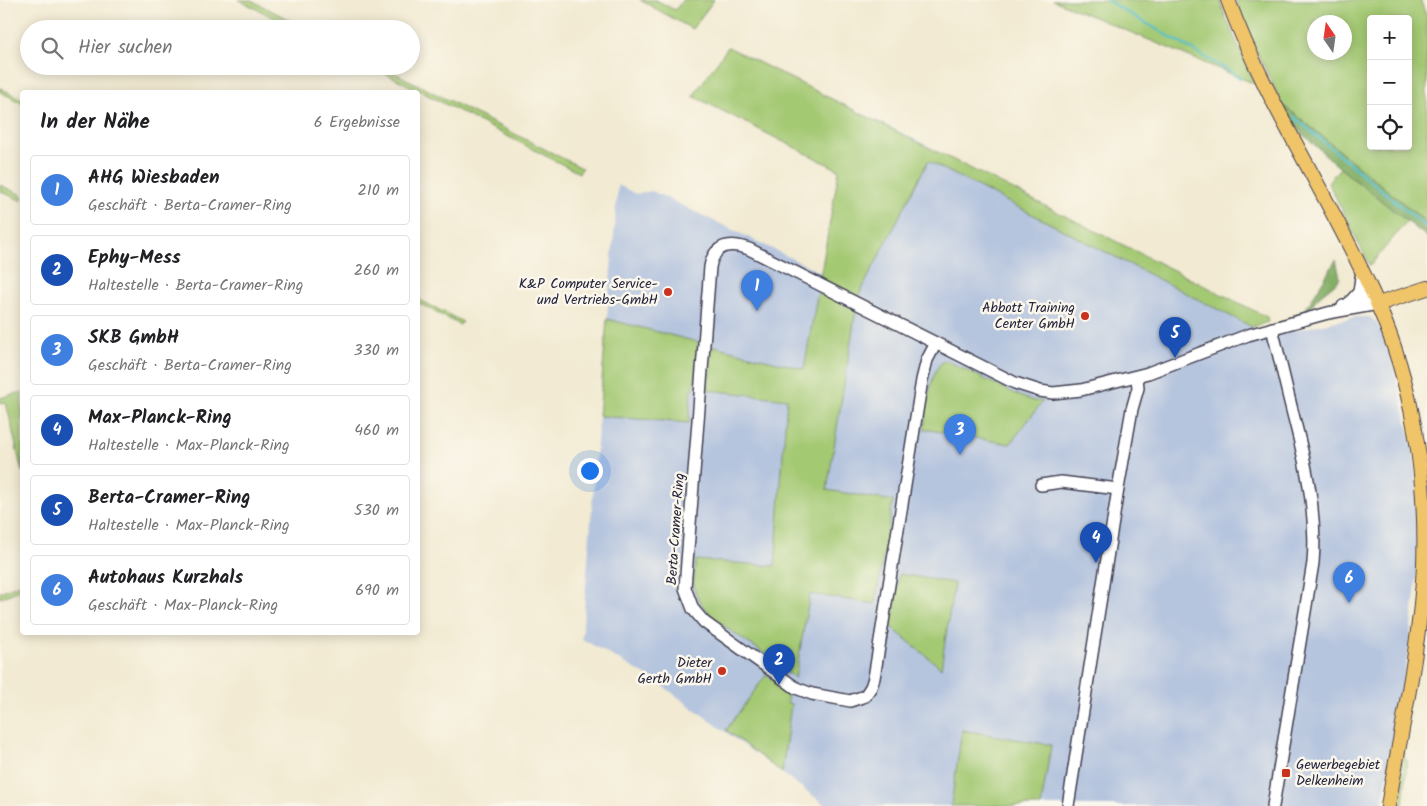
<!DOCTYPE html>
<html lang="de">
<head>
<meta charset="utf-8">
<style>
  body { margin:0; font-family:Kalam,sans-serif; background:#f2f2f2; color:#202124 }
  .controls { position:absolute; right:15px; top:15px; display:grid; overflow:hidden; border-radius:5px; box-shadow:0 2px 12px #0003 }
  .controls button { width:45px; height:45px; display:grid; place-items:center; padding:0; border:0; border-bottom:1px solid #e0e0e0; background:#fff; color:#202124; font:25px sans-serif }
  .compass { position:absolute; left:1307px; top:15px; width:45px; height:45px; border-radius:50%; background:#fff; box-shadow:0 2px 12px #0003; rotate:347deg }
  .you { position:absolute; left:589px; top:470px; width:18px; height:18px; margin:-12px; border:4px solid #fff; border-radius:50%; background:#1a73e8; box-shadow:0 0 0 8px #1a73e833 }
  .badge { display:grid; place-items:center; width:32px; height:32px; border-radius:50%; background:#d93025; color:#fff; font-size:16px; font-weight:700 }
  .pin { position:absolute; translate:-50% -41px; filter:drop-shadow(0 1px 2px #0008) }
  .pin::after { content:''; position:absolute; top:26px; width:18px; height:15px; background:inherit; clip-path:polygon(0 0,100% 0,50% 100%) }
  .list { margin:0; padding:0; list-style:none }
  h2 { display:flex; justify-content:space-between; align-items:center; height:65px; margin:0; padding:0 20px; font-size:21px }
  h2 small { font-size:16px; font-weight:400; color:#757577 }
  .list li { display:grid; grid-template-columns:32px 1fr auto; gap:15px; align-items:center; box-sizing:border-box; height:70px; margin:0 10px 10px; padding:0 10px; border:1px solid #e0e0e0; border-radius:5px }
  .list b { display:block; font-size:19px; white-space:nowrap }
  .list p { margin:0; font-size:16px; white-space:nowrap; color:#757577 }
  .list em { font-size:16px; font-style:normal; color:#757577 }
  .icon { flex:none; width:28px; height:28px; fill:none; stroke:currentColor; stroke-width:2; stroke-linecap:round; stroke-linejoin:round }
  .map { position:relative; flex:none; width:1427px; height:806px; overflow:hidden }
  .search { position:absolute; background:#fff; box-shadow:0 2px 12px #0003; left:20px; top:20px; width:400px; height:55px; display:flex; align-items:center; gap:12px; box-sizing:border-box; padding:0 18px; border-radius:28px; color:#757577; font-size:19px }
  .panel { position:absolute; background:#fff; box-shadow:0 2px 12px #0003; left:20px; top:90px; width:400px; height:545px; border-radius:5px }
  .map>svg:first-child { display:block }
  .industrial { fill:#b6c5de }
  .green { fill:#a4c973; stroke:#637657; fill-rule:evenodd }
  .forest { fill:#83ad65; stroke:#526850 }
  .lines { fill:none; stroke-linecap:round; stroke-linejoin:round }
  .stream { stroke:#50bec5; stroke-width:2.5 }
  .minor-casing { stroke:#414052; stroke-width:14 }
  .major-casing { stroke:#414052; stroke-width:16 }
  .minor { stroke:#fff; stroke-width:11 }
  .major { stroke:#f0c469; stroke-width:14 }
  .poi-dot { fill:#c8321e; stroke:#fbf7ec; stroke-width:2 }
  .labels { text-anchor:middle; dominant-baseline:central; stroke-width:5; stroke-linejoin:round; paint-order:stroke }
  .poi-label { font-size:14px; fill:#22223b; stroke:#fbf7ec; text-anchor:end }
  .street-label { font-size:14px; fill:#22223b; stroke:#fbf7ec }
</style>
</head>
<body>
<div class="map">
<svg width="1427" height="806" viewBox="0 0 1427 806">
  <rect width="100%" height="100%" fill="#fbf7ec"/>
  <filter id="ink" filterUnits="userSpaceOnUse"><feTurbulence type="fractalNoise" baseFrequency=".02" numOctaves="2"/><feDisplacementMap in="SourceGraphic" scale="10" xChannelSelector="R" yChannelSelector="G"/><feConvolveMatrix kernelMatrix="1 2 1 2 8 2 1 2 1" color-interpolation-filters="sRGB"/></filter>
  <filter id="wash" filterUnits="userSpaceOnUse"><feTurbulence type="fractalNoise" baseFrequency=".0096" numOctaves="4" result="noise"/><feDisplacementMap in="SourceGraphic" scale="20" xChannelSelector="R" yChannelSelector="G"/><feGaussianBlur stdDeviation="1.12" result="paint"/><feColorMatrix in="noise" values="0 0 0 0 0 0 0 0 0 0 0 0 0 0 0 0 0 1.4 0 .05"/><feComposite in="paint" operator="in"/></filter>
  <g filter="url(#wash)">
    <rect width="100%" height="100%" fill="#f2ead2"/>
    <path class="industrial" d="M728,47l206,102 -6,12 324,166 11,10 93,-20h14l6,5 6,11 14,43 17,74 4,34 1,65 -3,44 -6,52 -27,161h-555l-171,-125 -74,-42 17,-223 19,-231 18,9 16,-3 170,82 17,-103 -146,-74z"/>
    <g class="green">
      <path d="M239,0h12l56,29h-11z"/>
      <path d="M640,0h16l19,10 8,-10h31l-22,29z"/>
      <path d="M1053,0h167l5,16 30,68z"/>
      <path d="M1236,0h184l7,17v206l-132,-109 -12,-8 -36,-75zM1371,19h37v127h-37zM1314,22h30v30h-30z"/>
      <path d="M728,47l539,270 1,5 -16,5 -324,-166 -70,136 -38,-19 19,-108 -146,-74z"/>
      <path d="M371,66h10l201,102 -3,5z"/>
      <path d="M0,88l22,11v4l-22,-11z"/>
      <path d="M1340,168l67,53 -37,45 -42,-84z"/>
      <path d="M0,185l22,10v6l-22,-10z"/>
      <path d="M820,293l36,17 -29,180 66,11 -18,103 -65,-10 -15,84 -28,-20v-3c-21,-14 -66,-40 -72,-64 -3,-9 0,-22 1,-31l79,6 12,-167 -79,-9 3,-42 3,-2 90,23 13,-73z"/>
      <path d="M418,299l45,23 -3,3 -42,-22z"/>
      <path d="M607,319l91,23 -4,47 -3,1 -2,33 -90,-7z"/>
      <path d="M945,360l75,36 14,5h9l-33,43 -86,-15c3,-17 5,-61 21,-69z"/>
      <path d="M22,392v80l-16,-70 -6,1v-5z"/>
      <path d="M899,574l55,9 -13,85 -50,-41z"/>
      <path d="M22,583v6l-22,9v-6z"/>
      <path d="M766,675l22,16 -1,11 4,2 -9,69 -56,-43z"/>
      <path d="M962,730l89,15 -10,61h-90z"/>
      <path d="M1403,755l4,6 -4,45h-8z"/>
    </g>
    <g class="forest">
      <path d="M1283,106l12,8 132,109v14l-87,-69 -45,-41z"/>
      <path d="M1336,260l4,18c-9,12 -27,18 -30,33l-13,5 8,-6z"/>
    </g>
    <g class="lines">
      <g class="stream">
        <path d="M1106,0l135,78"/>
        <path d="M1294,117l133,111"/>
      </g>
    </g>
  </g>
  <g filter="url(#ink)">
    <g class="lines">
      <defs>
        <g id="minor">
          <path d="M1350,302l9,-10 3,-22"/>
          <path d="M1343,306l31,-11"/>
          <path d="M1272,328c8,32 15,63 23,94 12,47 22,93 18,141l-40,243"/>
          <path d="M936,343l-9,17 -5,20 -48,298 -3,9 -6,9 -15,5 -5,-1 -33,-6 -16,-6 -92,-66 -11,-13 -8,-21 25,-321c4,-23 20,-25 39,-18l266,134 25,8 13,2 28,-3 67,-17 100,-38 80,-22 50,-9"/>
          <path d="M1041,485l20,-3 57,7"/>
          <path d="M1068,806l50,-317 14,-80 6,-21 -1,-11"/>
        </g>
        <g id="major">
          <path d="M1228,0c39,106 104,200 149,303 36,81 50,173 47,262 -4,81 -22,161 -36,241"/>
          <path d="M1378,304l49,-16"/>
        </g>
      </defs>
      <use href="#minor" class="minor-casing"/>
      <use href="#major" class="major-casing"/>
      <use href="#minor" class="minor"/>
      <use href="#major" class="major"/>
    </g>
  </g>
  <g class="poi-dot">
    <circle cx="668" cy="292" r="5"/>
    <circle cx="1085" cy="316" r="5"/>
    <circle cx="722" cy="671" r="5"/>
    <rect x="1281" y="768" width="10" height="10" rx="2.5"/>
  </g>
  <g class="labels">
    <g class="poi-label">
      <text x="658" y="284">K&amp;P Computer Service-<tspan x="658" dy="16">und Vertriebs-GmbH</tspan></text>
      <text x="1075" y="308">Abbott Training<tspan x="1075" dy="16">Center GmbH</tspan></text>
      <text x="712" y="663">Dieter<tspan x="712" dy="16">Gerth GmbH</tspan></text>
      <text x="1296" y="765" text-anchor="start">Gewerbegebiet<tspan x="1296" dy="16">Delkenheim</tspan></text>
    </g>
    <g class="street-label">
      <text transform="translate(676 529) rotate(-86)">Berta-Cramer-Ring</text>
    </g>
  </g>
</svg>
<div class="controls">
<button>+</button>
<button>−</button>
<button><svg class="icon" aria-label="locate" viewBox="0 0 24 24"><circle cx="12" cy="12" r="6"/><path d="M12 2v4M12 18v4M2 12h4M18 12h4"/></svg></button>
</div>
<svg class="compass" viewBox="-18 -18 36 36"><path d="M0-13l5 13h-10z" fill="#e53935"/><path d="M0 13l5-13h-10z" fill="#757577"/></svg>
<div class="you"></div>
<div class="pin badge" style="left:757px;top:311px;background:#3f7fe0">1</div>
<div class="pin badge" style="left:779px;top:685px;background:#1a4fb4">2</div>
<div class="pin badge" style="left:960px;top:455px;background:#3f7fe0">3</div>
<div class="pin badge" style="left:1096px;top:563px;background:#1a4fb4">4</div>
<div class="pin badge" style="left:1175px;top:358px;background:#1a4fb4">5</div>
<div class="pin badge" style="left:1349px;top:603px;background:#3f7fe0">6</div>
<div class="search"><svg class="icon" aria-label="search" viewBox="0 0 24 24"><circle cx="10" cy="10" r="6"/><path d="M15 15l6 6"/></svg>Hier suchen</div>
<section class="panel">
<h2>In der Nähe<small>6 Ergebnisse</small></h2>
<ul class="list">
<li><span class="badge" style="background:#3f7fe0">1</span><div><b>AHG Wiesbaden</b><p>Geschäft · Berta-Cramer-Ring</p></div><em>210 m</em></li>
<li><span class="badge" style="background:#1a4fb4">2</span><div><b>Ephy-Mess</b><p>Haltestelle · Berta-Cramer-Ring</p></div><em>260 m</em></li>
<li><span class="badge" style="background:#3f7fe0">3</span><div><b>SKB GmbH</b><p>Geschäft · Berta-Cramer-Ring</p></div><em>330 m</em></li>
<li><span class="badge" style="background:#1a4fb4">4</span><div><b>Max-Planck-Ring</b><p>Haltestelle · Max-Planck-Ring</p></div><em>460 m</em></li>
<li><span class="badge" style="background:#1a4fb4">5</span><div><b>Berta-Cramer-Ring</b><p>Haltestelle · Max-Planck-Ring</p></div><em>530 m</em></li>
<li><span class="badge" style="background:#3f7fe0">6</span><div><b>Autohaus Kurzhals</b><p>Geschäft · Max-Planck-Ring</p></div><em>690 m</em></li>
</ul>
</section>
</div>
</body>
</html>
